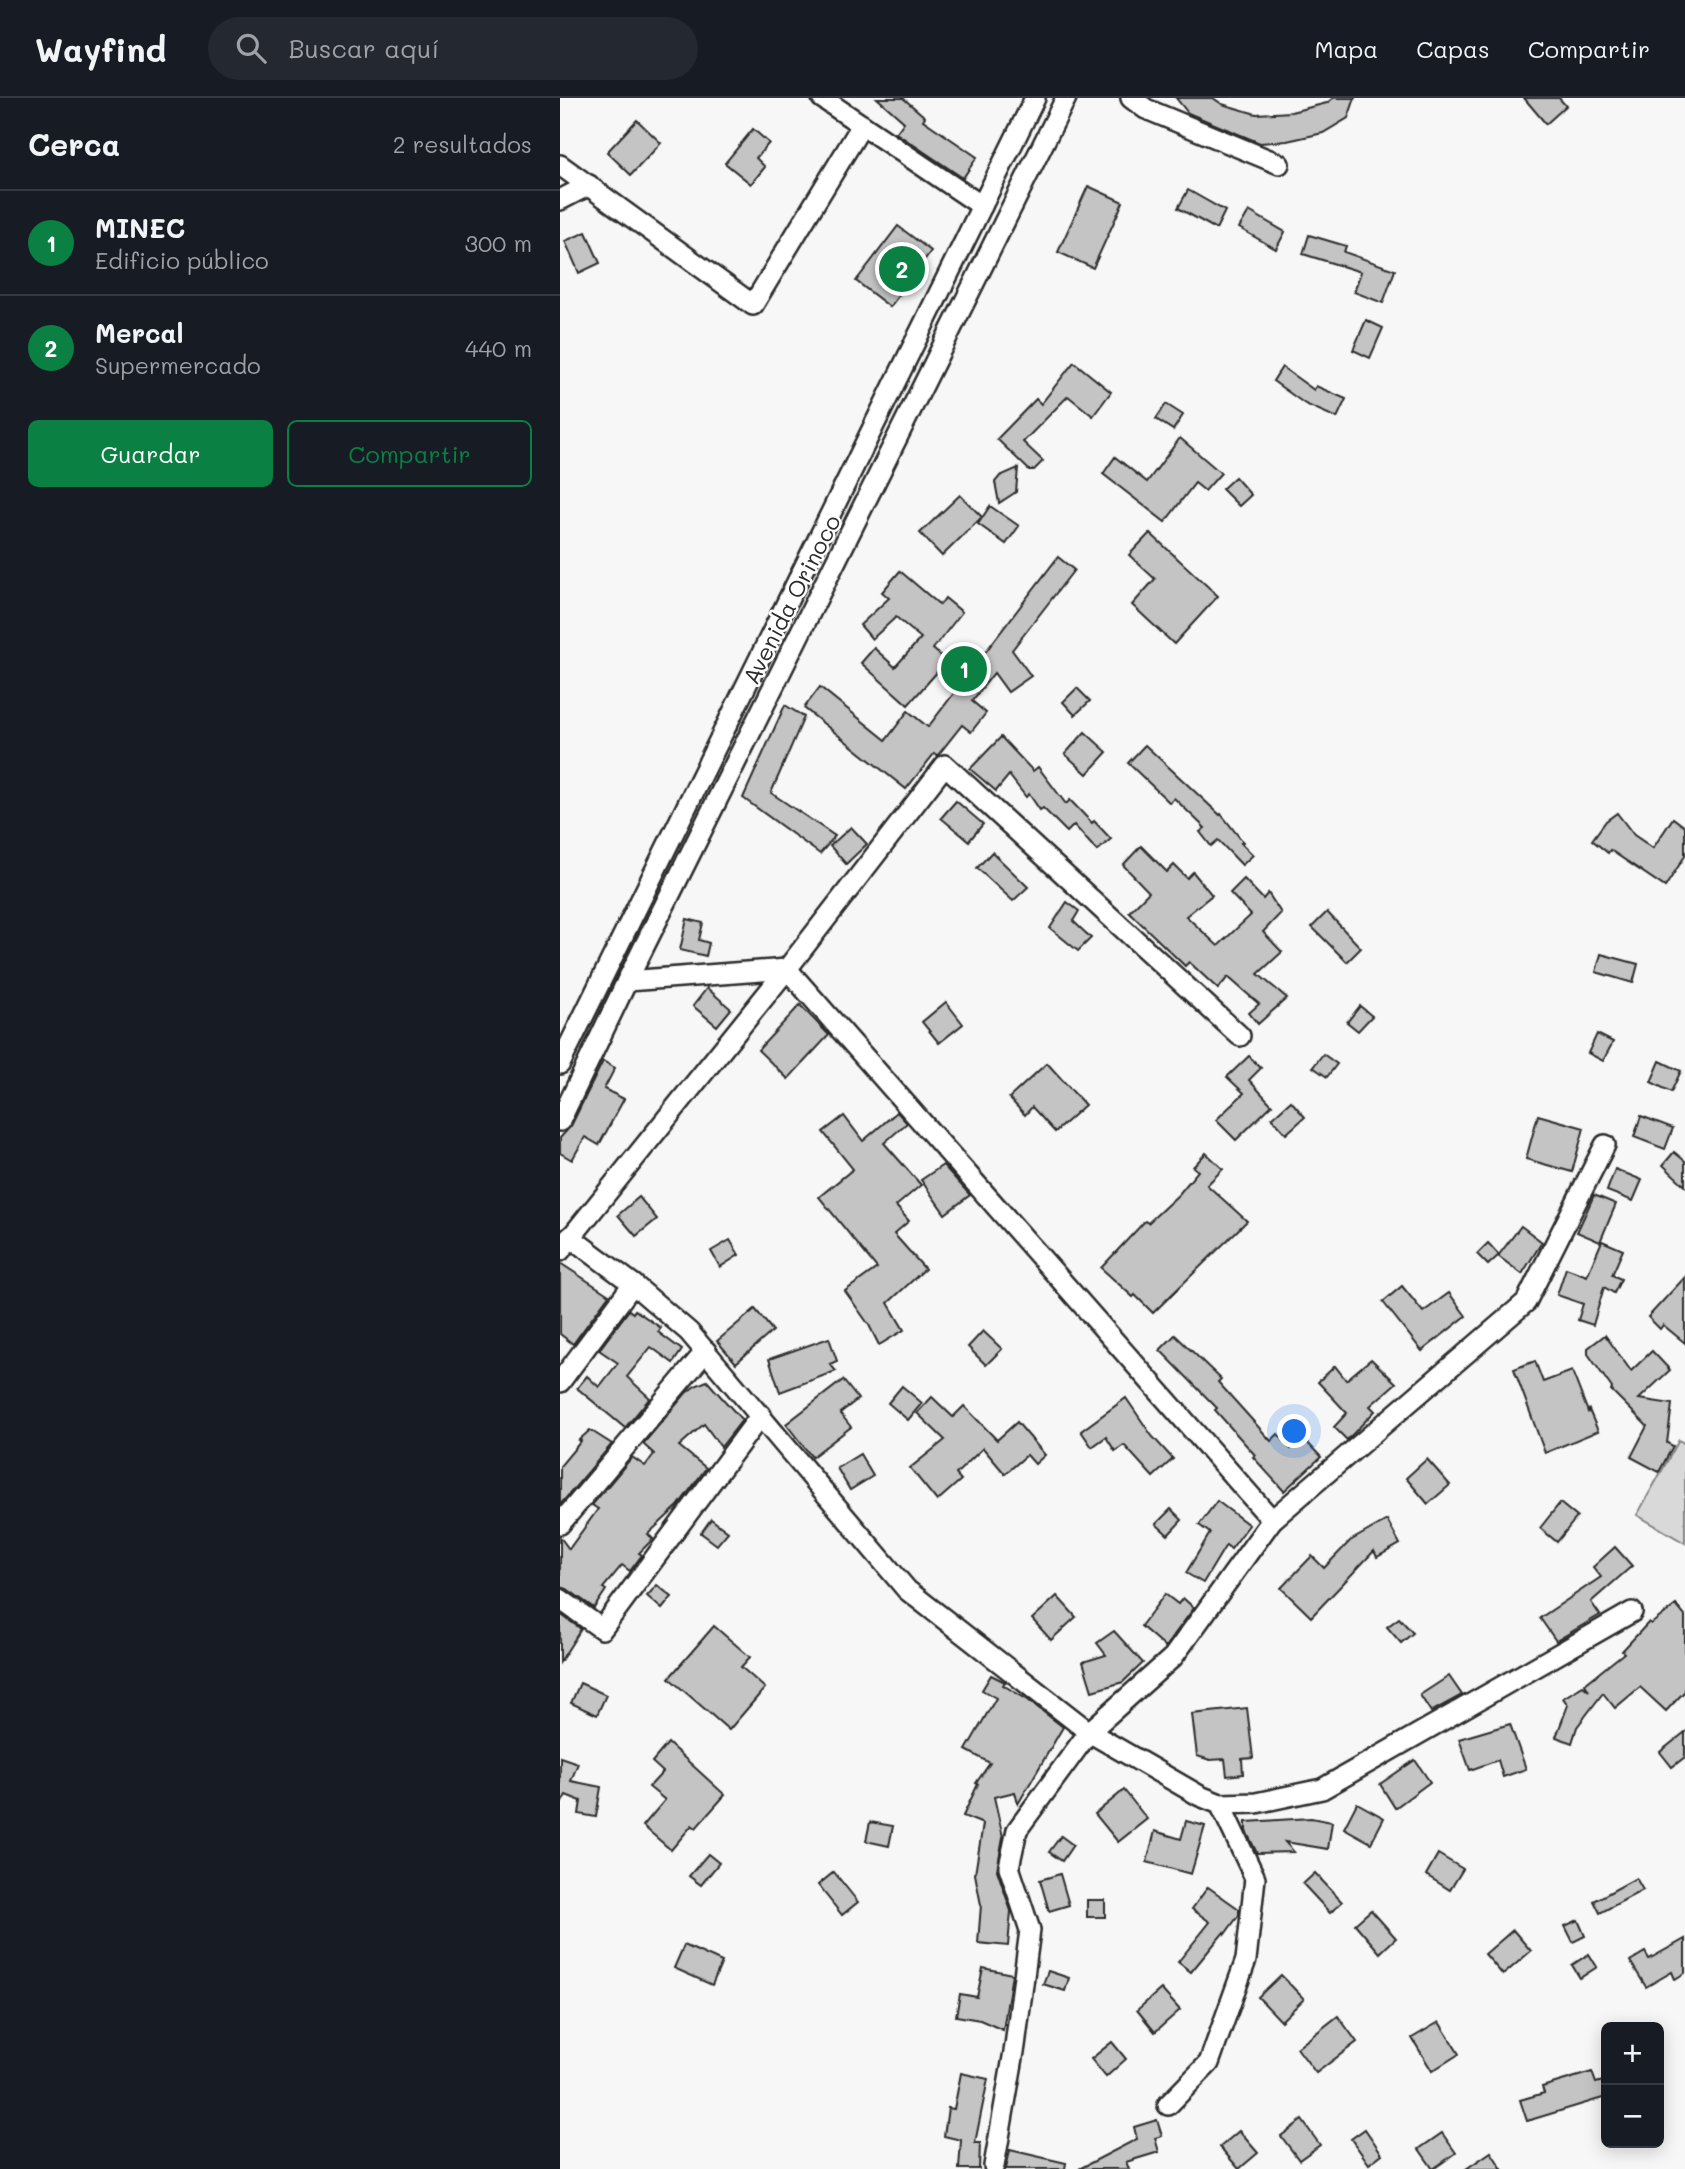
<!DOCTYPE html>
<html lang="es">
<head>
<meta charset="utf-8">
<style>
  body { margin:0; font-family:Mali,sans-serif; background:#242831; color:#f1f3f6 }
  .controls { position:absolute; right:21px; bottom:21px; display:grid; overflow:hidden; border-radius:10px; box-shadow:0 4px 18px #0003 }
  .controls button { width:63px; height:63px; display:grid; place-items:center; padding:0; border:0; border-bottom:2px solid #363941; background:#171b24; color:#f1f3f6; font:35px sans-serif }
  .you { position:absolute; left:735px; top:1334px; width:24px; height:24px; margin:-18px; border:5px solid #fff; border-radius:50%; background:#1a73e8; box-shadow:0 0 0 10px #1a73e833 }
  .badge { display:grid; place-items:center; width:46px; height:46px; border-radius:50%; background:#0b8043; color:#fff; font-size:23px; font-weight:700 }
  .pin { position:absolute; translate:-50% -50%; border:4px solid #fff; box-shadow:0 2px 7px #0006 }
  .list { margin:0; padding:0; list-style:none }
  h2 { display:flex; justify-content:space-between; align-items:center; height:91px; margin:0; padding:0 28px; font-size:30px }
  h2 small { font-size:23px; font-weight:400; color:#9ea1a6 }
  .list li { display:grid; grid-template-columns:46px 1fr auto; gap:21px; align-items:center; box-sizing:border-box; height:105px; padding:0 28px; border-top:2px solid #363941 }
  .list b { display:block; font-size:26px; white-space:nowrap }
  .list p { margin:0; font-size:23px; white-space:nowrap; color:#9ea1a6 }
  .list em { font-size:23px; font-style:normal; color:#9ea1a6 }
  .actions { display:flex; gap:14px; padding:21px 28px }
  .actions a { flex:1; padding:16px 0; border:2px solid #0b8043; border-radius:10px; text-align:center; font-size:24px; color:#0b8043 }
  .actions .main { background:#0b8043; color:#fff }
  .icon { flex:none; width:38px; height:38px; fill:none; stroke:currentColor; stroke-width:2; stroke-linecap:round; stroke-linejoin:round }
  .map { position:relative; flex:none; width:1125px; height:2071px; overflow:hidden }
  header { display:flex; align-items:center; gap:42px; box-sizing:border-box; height:98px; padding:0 35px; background:#171b24; border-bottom:2px solid #363941 }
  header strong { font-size:33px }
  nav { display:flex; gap:38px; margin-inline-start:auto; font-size:24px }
  .search { width:490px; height:63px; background:#242831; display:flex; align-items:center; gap:18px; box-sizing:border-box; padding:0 24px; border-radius:38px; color:#9ea1a6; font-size:26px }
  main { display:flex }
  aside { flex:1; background:#171b24 }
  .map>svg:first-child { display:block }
  .green { fill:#d9d9d9; stroke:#828282; stroke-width:2 }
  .building { fill:#c4c4c4; stroke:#2b2b2b; stroke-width:2 }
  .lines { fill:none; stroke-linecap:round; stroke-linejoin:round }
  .minor-casing { stroke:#2b2b2b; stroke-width:24 }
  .minor { stroke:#fff; stroke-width:19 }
  .labels { text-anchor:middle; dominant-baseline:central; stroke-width:5; stroke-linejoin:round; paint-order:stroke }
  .street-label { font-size:23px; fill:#2b2b2b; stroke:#fff }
</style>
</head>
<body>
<header>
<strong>Wayfind</strong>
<div class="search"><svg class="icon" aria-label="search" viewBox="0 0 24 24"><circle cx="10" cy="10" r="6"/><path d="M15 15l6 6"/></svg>Buscar aquí</div>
<nav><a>Mapa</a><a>Capas</a><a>Compartir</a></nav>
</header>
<main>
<aside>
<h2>Cerca<small>2 resultados</small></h2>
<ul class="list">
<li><span class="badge">1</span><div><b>MINEC</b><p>Edificio público</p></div><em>300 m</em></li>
<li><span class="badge">2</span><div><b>Mercal</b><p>Supermercado</p></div><em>440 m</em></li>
</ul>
<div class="actions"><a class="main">Guardar</a><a>Compartir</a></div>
</aside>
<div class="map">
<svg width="1125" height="2071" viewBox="0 0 1125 2071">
  <rect width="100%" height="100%" fill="#f7f7f7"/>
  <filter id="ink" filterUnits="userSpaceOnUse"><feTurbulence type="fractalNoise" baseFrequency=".0143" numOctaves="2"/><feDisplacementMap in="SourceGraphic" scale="14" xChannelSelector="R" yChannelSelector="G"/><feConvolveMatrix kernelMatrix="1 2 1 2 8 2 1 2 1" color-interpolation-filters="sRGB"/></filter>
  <g filter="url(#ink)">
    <path class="green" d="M1119,1342l6,4v99l-48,-28z"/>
    <g class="building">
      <path d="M317,0h26l22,19 -2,3 54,37 -14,21 -67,-45 8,-11z"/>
      <path d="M616,0h37l9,6 34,10 35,-2 36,-9 6,-5h22l-7,20 -25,15 -36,8 -27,2 -72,-30z"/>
      <path d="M964,0h35l7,8 -20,18z"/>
      <path d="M77,22l24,23 -30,32 -24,-23z"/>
      <path d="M193,31l16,14 -13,15 9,9 -14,17 -26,-21z"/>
      <path d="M528,88l35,16 -30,66 -35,-16z"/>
      <path d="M628,92l37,21 -9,18 -38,-21z"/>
      <path d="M689,113l36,21 -9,17 -37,-21z"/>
      <path d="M338,128l33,25 -41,56 -34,-26z"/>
      <path d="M26,134l14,31 -21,10 -14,-32z"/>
      <path d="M749,137l37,11 -2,6 51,18 -12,33 -29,-11 7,-20 -58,-18z"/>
      <path d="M806,222l17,8 -13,30 -17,-8z"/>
      <path d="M514,264l37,30 -18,24 -25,-20 -45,46 20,19 -9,9h-5l-32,-31 39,-40 5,5z"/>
      <path d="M722,269l32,23 2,-4 30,13 -9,19 -32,-14 -32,-23z"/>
      <path d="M606,306l17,11 -10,15 -17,-11z"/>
      <path d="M620,340l41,35 -16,18 -10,-8 -30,39 -62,-48 12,-17 32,25z"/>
      <path d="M458,370l-2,24 -17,11 -4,-21 5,-6z"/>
      <path d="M675,379l16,18 -12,11 -17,-17z"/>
      <path d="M400,397l22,22 -40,39 -22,-23z"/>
      <path d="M430,408l29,20 -13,18 -28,-20z"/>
      <path d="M590,435l68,63 -44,48 -42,-39 23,-26 -26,-24z"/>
      <path d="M498,459l16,13 -62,80 19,26 -23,16 -14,-19 -22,28 14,12 -15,19 -9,-7 -24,30 -4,-1 -28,35 -102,-81 16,-21 66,53 22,-29 20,16z"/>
      <path d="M340,473l40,34 5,-7 17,14 -29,37 14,12 -39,44 -47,-42 13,-15 21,19 26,-29 -25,-21 -24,22 -12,-14 29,-27 -7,-6z"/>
      <path d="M517,590l13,13 -15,14 -12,-13z"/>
      <path d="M225,607l19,12 -33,76 64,43 -15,18 -77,-56z"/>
      <path d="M525,634l22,20 -20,22 -22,-20z"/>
      <path d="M441,639l32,34 5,-4 28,37 4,-4 22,23 2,-2 17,18 -14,12 -23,-26 -7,7 -24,-24 -3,2 -11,-16 -3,3 -17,-22 -13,16 -26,-22z"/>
      <path d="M585,647l75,70 1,-1 22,28 -2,1 12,12 -11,10 -24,-25 -7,6 -11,-14 5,-4 -31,-30 -4,5 -42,-40z"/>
      <path d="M396,703l27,23 -14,17 -28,-23z"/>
      <path d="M1057,715l17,22 19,13 20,-30 12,9v29l-20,31 -55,-37 -2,3 -16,-13 14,-19z"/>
      <path d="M291,729l16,17 -21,20 -16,-18z"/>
      <path d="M581,748l26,26 7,-7 13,13 6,-6 19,23 -26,21 32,30 33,-31 -21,-22 14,-14 19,20 5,-6 13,20 -18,19 19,20 -24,22 29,24 -29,26 -9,-11 10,-9 -31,-27 -10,12 -29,-27 -4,4 -56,-54 20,-20 -26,-27z"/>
      <path d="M432,754l36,35 -15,14 -36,-33z"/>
      <path d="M507,804l12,9 -6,10 18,17 -13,13 -28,-23z"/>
      <path d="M767,814l34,36 -14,14 -35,-35z"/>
      <path d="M127,821l16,4 -4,17 10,3 -3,13 -26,-6z"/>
      <path d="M1041,856l37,10 -5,19 -37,-11z"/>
      <path d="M147,890l24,21 -14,17 -24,-20z"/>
      <path d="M386,904l17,22 -24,19 -17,-21z"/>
      <path d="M240,907l29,30 -41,44 -30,-29z"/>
      <path d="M800,908l12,10 -14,15 -11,-9z"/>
      <path d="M1037,936l16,8 -10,19 -15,-8z"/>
      <path d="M763,956l14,10 -10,13 -14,-10z"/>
      <path d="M689,958l12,12 -12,12 23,25 -36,35 -20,-20 28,-27 -17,-16z"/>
      <path d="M43,963l12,7 -11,21 20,10 -25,46 -14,-8 -13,23 -12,-7v-15l11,-12z"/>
      <path d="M1100,963l21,10 -10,21 -20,-10z"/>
      <path d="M487,965l38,42 -30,27 -23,-25 -7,8 -16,-17z"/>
      <path d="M731,1003l14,16 -19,17 -14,-16z"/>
      <path d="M337,1014l10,11 -23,20 37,42 -25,21 13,15 -15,13 31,35 -37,34 16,27 -25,15 -10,-20 -24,-34 32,-23 -58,-71 34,-28 -30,-37 21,-16 19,25z"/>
      <path d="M978,1017l46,13 -12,44 -46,-13z"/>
      <path d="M1081,1018l32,12 -8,21 -31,-12z"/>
      <path d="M1114,1054l11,9v25l-22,-21z"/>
      <path d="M646,1055l17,16 -16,16 40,36 -94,92 -18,-18 -2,2 -32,-29 44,-47 3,2 31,-29 19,-23 -5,-4z"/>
      <path d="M383,1067l27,30 -25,19 -24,-34z"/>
      <path d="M1055,1071l27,11 -9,21 -26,-10z"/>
      <path d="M1034,1097l22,9 -16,38 -23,-10z"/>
      <path d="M79,1099l18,22 -21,17 -18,-21z"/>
      <path d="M961,1128l21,16 -20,32 -24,-18z"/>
      <path d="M170,1142l9,15 -19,12 -9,-16z"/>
      <path d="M1042,1143l21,9 -11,25 9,4 -7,14 -10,-6 -11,38 -15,-5 5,-16 -26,-9 9,-27 21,8z"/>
      <path d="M928,1145l11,12 -11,10 -11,-11z"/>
      <path d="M0,1165l49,32 -36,49 -13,-10z"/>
      <path d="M1125,1179v66l-22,-18 -3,4 -12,-12z"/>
      <path d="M842,1188l21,26 26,-19 17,23 -44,35 -39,-49z"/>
      <path d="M195,1211l18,22 -37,32 -19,-22z"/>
      <path d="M69,1212l4,3 2,-3 26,18 -3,4 24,18 -9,13 -22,-16 -24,30 23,21 -25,30 -48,-40 10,-12 12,11 19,-24 -19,-13z"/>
      <path d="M423,1233l19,18 -16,16 -18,-18z"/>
      <path d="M615,1237l46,44 -3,3 53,59 7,-7 13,15 12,-11 18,19 -37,34 -31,-34 2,-2 -40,-45 2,-2 -57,-58z"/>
      <path d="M1045,1237l26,36 21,-20 18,19 -31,29 33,5 -5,39 6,3 -14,26 -28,-15 16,-31 -36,-36 1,-2 -24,-34v-6z"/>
      <path d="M269,1240l8,23 -7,3 6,7 -56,21 -11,-33z"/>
      <path d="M811,1261l25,24 -26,23 5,5 -28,29 -13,-13 13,-14 -29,-31 17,-16 11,14z"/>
      <path d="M975,1263l8,21 29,-11 16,41 1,-2 9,21 -53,22 -31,-84z"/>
      <path d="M283,1282l15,19 -18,14 11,14 -39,30 -26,-33z"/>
      <path d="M147,1283l35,39 -21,27 -17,-23 -25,22 27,22 -28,38 -30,28 5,5 -14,14 3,2 -12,16 -8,-6 -19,23 3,2 -12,18 -27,-19 -7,-2v-50l9,12 29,-40 -6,-4 40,-48 13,9 9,-12 -11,-10 43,-51 9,-7z"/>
      <path d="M342,1288l20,17 -14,17 -20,-17z"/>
      <path d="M372,1299l21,20 11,-11 33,34 20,-18 28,33 -10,9 -8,-9 -22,19 -22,-26 -27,26 5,6 -24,21 -27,-33 35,-28 -28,-27z"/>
      <path d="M566,1300l26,38 21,23 -20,18 -29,-32 -9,6 -9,-14 -14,10 -11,-16z"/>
      <path d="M30,1332l22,14 -52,61v-39l21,-25 -2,-1z"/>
      <path d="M300,1356l13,22 -23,14 -13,-22z"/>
      <path d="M867,1361l23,26 -22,19 -22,-26z"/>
      <path d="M657,1403l32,24 -18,24 -5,-4 -23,38 -17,-10 24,-40 -11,-8z"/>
      <path d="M1000,1405l17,14 -20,25 -17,-14z"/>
      <path d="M611,1411l11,11 -14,15 -12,-11z"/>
      <path d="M151,1421l17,13 -11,13 -16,-12z"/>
      <path d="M827,1422l13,24 -23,13 -3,-6 -63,66 -30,-29 31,-32 12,12 26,-27z"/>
      <path d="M1055,1449l17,19 -41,36 9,13 -44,26 -16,-23 61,-41 -8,-10z"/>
      <path d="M97,1487l15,12 -10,12 -15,-13z"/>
      <path d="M605,1496l13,10 5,-6 11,10 -29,39 -24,-21z"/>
      <path d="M497,1498l19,21 -25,23 -19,-21z"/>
      <path d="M1116,1507l9,11v75l-19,20 -26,-24 -25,21 -12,-15 -26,34 -5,16 -16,-6 12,-32 -5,-7 20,-12 6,5 -4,-7 39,-31 -2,-2 27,-29 2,2z"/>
      <path d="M0,1516l21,15 -21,33z"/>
      <path d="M839,1520l14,15 -12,10 -14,-16z"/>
      <path d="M154,1528l36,31 -9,10 24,21 -36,42 -60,-52z"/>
      <path d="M554,1533l29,32 -20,19 -31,9 -9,-29 23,-7 -9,-12z"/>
      <path d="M431,1577l14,7 -2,3 25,15 35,27 -45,77 -3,-12 -21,5 9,40 -6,33 14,41 -3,35 -30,-3 3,-38 -6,-31 8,-50 -20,-8 15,-32 -2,-1 14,-20 -24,-13 30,-52 -14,-8z"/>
      <path d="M889,1578l13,19 -31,17 -11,-17z"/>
      <path d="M20,1585l26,12 -9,20 -26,-12z"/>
      <path d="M687,1610l6,50 -11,1 1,15 -16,2 -2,-17 -15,1 -13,-4 -5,-42z"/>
      <path d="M950,1626l16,45 -23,8 -5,-17 -28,10 -11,-31z"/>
      <path d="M1125,1634v25l-13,10 -12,-15z"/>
      <path d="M108,1645l57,52 -29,33 -4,-3 -21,25 -28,-24 22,-26 -16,-13 14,-15 -11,-10z"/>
      <path d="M0,1659l18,6 -7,18 30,6 -5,30 -17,-3 2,-13 -15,-6 -6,11z"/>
      <path d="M855,1662l15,22 -35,26 -15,-24z"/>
      <path d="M564,1692l23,29 -29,23 -23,-28z"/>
      <path d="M797,1705l27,15 -13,25 -27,-15z"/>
      <path d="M751,1720l21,4 -4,27 -43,-7 9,10 -37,1 -11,-22v-9z"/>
      <path d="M626,1723l19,5 -14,48 -44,-12 8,-31 26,8z"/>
      <path d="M310,1724l23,4 -4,20 -23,-5z"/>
      <path d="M501,1738l12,9 -11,16 -13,-9z"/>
      <path d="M148,1756l11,9 -18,22 -12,-9z"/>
      <path d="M878,1756l25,15 -13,21 -24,-15z"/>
      <path d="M274,1774l24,30 -16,13 -24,-30z"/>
      <path d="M755,1775l27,29 -12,11 -27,-29z"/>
      <path d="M500,1776l9,31 -20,6 -9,-31z"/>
      <path d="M1076,1780l7,12 -43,23 -6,-12z"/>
      <path d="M648,1789l31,22v6l-14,19 -1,-2 -33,40 -13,-10 32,-40 -18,-13z"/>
      <rect x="527" y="1802" width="18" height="17"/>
      <path d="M811,1812l25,28 -16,15 -25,-29z"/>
      <path d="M1018,1822l7,16 -12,6 -8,-16z"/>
      <path d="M953,1832l18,21 -28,24 -18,-21z"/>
      <path d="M1125,1841v34l-10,6 -3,-7 -26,15 -16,-26 15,-9 4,7z"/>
      <path d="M124,1847l38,17 -10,23 -38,-17z"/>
      <path d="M1029,1856l8,13 -17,11 -8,-13z"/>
      <path d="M423,1870l29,6 -9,56 -23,-10 -24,-4 4,-22 17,3z"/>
      <path d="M488,1873l21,7 -4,13 -22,-7z"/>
      <path d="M721,1877l23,24 -23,22 -23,-24z"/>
      <path d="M601,1891l19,21 -25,22 -18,-22z"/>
      <path d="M778,1918l19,26 -41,31 -19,-25z"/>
      <path d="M879,1924l20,32 -27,17 -20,-33z"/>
      <path d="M552,1944l14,17 -20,18 -15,-18z"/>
      <path d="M1032,1974l4,11 10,-3v17l-79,24 -7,-21 24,-7 -2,-6z"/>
      <path d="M401,1975l27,6 -13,64h5l-1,26h-20l2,-29 -17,-4 4,-28 6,1z"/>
      <path d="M597,2022l5,16 -7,2 4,14 -33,10 3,7h-50l58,-30 -3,-12z"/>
      <path d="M742,2022l18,25 -21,15 -18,-24z"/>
      <path d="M805,2031l17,25 -13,10 -18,-25z"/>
      <path d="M679,2033l19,22 -19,16 -19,-22z"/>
      <path d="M882,2035l14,20 -23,16 -14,-20z"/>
      <path d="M450,2052l56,13 -1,6h-59z"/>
      <path d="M931,2054l11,17h-36z"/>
    </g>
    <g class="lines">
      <defs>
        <g id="minor">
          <path d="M262,0l160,108"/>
          <path d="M571,0l15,11 133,55"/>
          <path d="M0,67l193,140 109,-180"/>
          <path d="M0,102l29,-15"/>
          <path d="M67,883l160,-12 485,551"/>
          <path d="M0,966l475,-966"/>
          <path d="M0,1023l67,-140 439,-883"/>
          <path d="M10,1139l63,47 56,48 218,258 182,142 111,64 20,8 36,-1 66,-14 310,-177"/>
          <path d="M0,1153l227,-282 158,-204 295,271"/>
          <path d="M0,1284l73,-98"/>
          <path d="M0,1426l146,-173"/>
          <path d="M0,1501l42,30 159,-214"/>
          <path d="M608,2007l41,-42 37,-103 9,-82 -35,-74"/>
          <path d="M434,2068l21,-120 15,-116 -21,-63 8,-37 72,-98 84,-75 99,-137 254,-218 79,-157"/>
        </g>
      </defs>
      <use href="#minor" class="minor-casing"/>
      <use href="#minor" class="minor"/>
    </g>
  </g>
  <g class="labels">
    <g class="street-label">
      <text transform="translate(231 501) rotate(-63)">Avenida Orinoco</text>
    </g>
  </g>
</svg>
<div class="controls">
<button>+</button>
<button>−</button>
</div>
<div class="you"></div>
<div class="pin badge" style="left:404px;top:571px">1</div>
<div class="pin badge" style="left:342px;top:171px">2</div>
</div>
</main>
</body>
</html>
